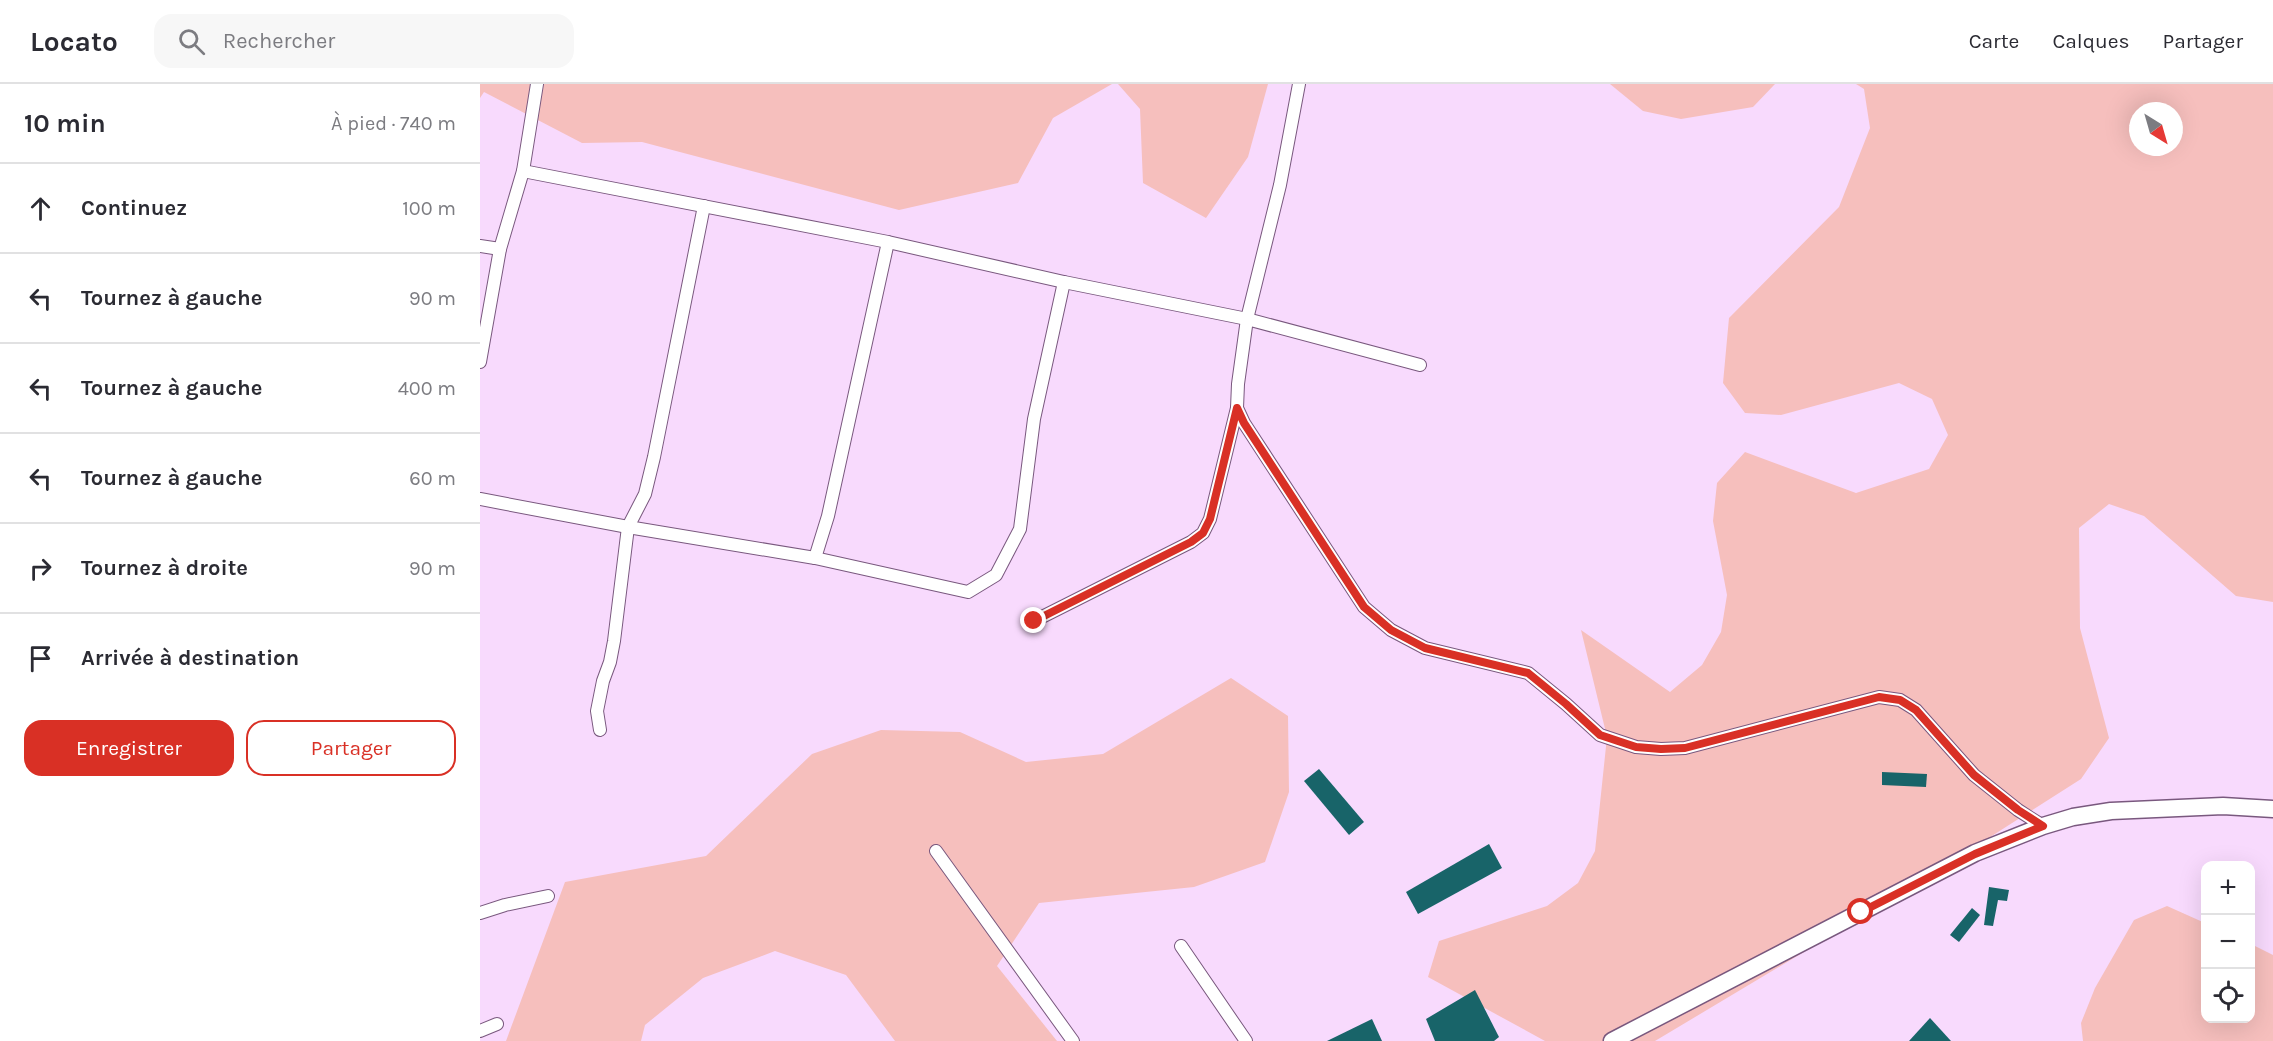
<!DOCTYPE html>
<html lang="fr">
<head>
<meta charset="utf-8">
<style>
  body { margin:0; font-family:Karla,sans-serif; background:#f7f7f7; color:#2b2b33 }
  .controls { position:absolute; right:18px; bottom:18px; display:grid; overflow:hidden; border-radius:12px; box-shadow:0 6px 24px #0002 }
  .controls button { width:54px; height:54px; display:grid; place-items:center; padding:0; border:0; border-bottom:2px solid #e1e1e2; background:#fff; color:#2b2b33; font:30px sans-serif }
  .compass { position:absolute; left:1649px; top:18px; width:54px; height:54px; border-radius:50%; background:#fff; box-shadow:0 6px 24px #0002; rotate:143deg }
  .stop { position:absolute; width:18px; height:18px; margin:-14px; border:4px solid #d93025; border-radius:50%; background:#fff }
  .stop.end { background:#d93025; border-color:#fff; box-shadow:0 2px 6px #0008 }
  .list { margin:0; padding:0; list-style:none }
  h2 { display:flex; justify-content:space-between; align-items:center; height:78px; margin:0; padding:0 24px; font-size:26px }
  h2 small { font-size:20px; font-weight:400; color:#7c7c81 }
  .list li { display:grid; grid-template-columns:39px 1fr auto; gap:18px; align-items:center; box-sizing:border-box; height:90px; padding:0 24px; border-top:2px solid #e1e1e2 }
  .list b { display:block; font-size:22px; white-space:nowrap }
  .list em { font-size:20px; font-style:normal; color:#7c7c81 }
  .actions { display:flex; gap:12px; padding:18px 24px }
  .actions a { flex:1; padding:14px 0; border:2px solid #d93025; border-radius:18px; text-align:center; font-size:21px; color:#d93025 }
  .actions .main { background:#d93025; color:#fff }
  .icon { flex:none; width:33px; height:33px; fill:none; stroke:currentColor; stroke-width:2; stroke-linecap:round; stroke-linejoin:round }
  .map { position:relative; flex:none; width:1793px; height:957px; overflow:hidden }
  header { display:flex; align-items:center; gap:36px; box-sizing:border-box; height:84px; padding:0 30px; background:#fff; border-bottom:2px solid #e1e1e2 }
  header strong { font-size:28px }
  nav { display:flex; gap:33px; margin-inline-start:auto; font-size:21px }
  .search { width:420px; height:54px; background:#f7f7f7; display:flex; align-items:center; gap:15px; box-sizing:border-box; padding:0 21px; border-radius:18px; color:#7c7c81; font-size:22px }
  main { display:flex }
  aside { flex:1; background:#fff }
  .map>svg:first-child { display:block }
  .green { fill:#f6bfbd; fill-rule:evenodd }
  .building { fill:#186469 }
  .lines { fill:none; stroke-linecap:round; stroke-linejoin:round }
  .minor-casing { stroke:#79587e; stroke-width:14 }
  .secondary-casing { stroke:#79587e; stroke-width:19 }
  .minor { stroke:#fff; stroke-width:12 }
  .secondary { stroke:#fff; stroke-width:16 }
  .route { stroke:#d93025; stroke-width:8 }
</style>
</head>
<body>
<header>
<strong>Locato</strong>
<div class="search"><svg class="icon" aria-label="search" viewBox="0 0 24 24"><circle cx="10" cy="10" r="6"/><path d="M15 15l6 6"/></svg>Rechercher</div>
<nav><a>Carte</a><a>Calques</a><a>Partager</a></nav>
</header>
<main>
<aside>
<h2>10 min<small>À pied · 740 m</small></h2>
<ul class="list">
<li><svg class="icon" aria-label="ahead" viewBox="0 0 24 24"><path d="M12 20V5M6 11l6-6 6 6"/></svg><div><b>Continuez</b></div><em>100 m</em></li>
<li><svg class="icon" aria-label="left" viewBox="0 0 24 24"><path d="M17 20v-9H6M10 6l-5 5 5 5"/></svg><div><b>Tournez à gauche</b></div><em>90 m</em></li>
<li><svg class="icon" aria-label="left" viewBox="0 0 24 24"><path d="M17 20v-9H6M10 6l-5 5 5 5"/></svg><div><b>Tournez à gauche</b></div><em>400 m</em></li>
<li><svg class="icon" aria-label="left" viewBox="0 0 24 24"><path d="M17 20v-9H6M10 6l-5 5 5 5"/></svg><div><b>Tournez à gauche</b></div><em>60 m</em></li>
<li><svg class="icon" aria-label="right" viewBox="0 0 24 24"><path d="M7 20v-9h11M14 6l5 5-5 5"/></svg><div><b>Tournez à droite</b></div><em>90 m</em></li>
<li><svg class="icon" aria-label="arrive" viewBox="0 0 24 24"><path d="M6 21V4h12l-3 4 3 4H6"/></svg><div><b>Arrivée à destination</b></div></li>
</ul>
<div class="actions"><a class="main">Enregistrer</a><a>Partager</a></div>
</aside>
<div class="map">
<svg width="1793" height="957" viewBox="0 0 1793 957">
  <rect width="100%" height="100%" fill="#f8dafd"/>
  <g class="green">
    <path d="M0,0h632l-59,34 -35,65 -119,27 -257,-68 -60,1 -98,-51 -4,6z"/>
    <path d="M638,0h150l-20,73 -42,61 -63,-35 -3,-74z"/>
    <path d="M1130,0h165l-22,23 -72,12 -38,-8z"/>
    <path d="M1376,0h417v518l-37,-6 -92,-80 -35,-12 -30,24 1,100 29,110 -28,41 -180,115 -246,147h-110l-117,-64 11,-36 108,-35 31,-23 17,-32 12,-114 -26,-107 89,62 32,-27 19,-33 6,-37 -14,-74 4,-38 28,-31 111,41 73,-24 19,-34 -16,-36 -33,-16 -118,32 -36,-2 -22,-30 6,-65 110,-111 31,-79 -6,-39zM1658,27h36v36h-36z"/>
    <path d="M751,594l57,38 1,76 -24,70 -71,25 -155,16 -42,63 60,75h-162l-49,-66 -71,-24 -72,27 -58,47 -4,16h-135l59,-159 141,-26 106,-102 69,-24 79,2 66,30 77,-8z"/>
    <path d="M1687,822l38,17 1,95h44l1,-74 22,11v86h-190l-2,-18 14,-35 39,-68z"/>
  </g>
  <g class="building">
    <path d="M839,685l45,53 -15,13 -45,-54z"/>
    <path d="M1402,688l45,2 -1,13 -44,-2z"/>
    <path d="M1009,760l13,24 -84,46 -12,-22z"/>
    <path d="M1509,803l20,3 -2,11 -9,-1 -5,26 -9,-1z"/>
    <path d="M1492,824l8,7 -21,27 -9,-7z"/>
    <path d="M995,906l24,47 -5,4h-59l-9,-22z"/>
    <path d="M1450,934l21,23h-42z"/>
    <path d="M892,935l10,22h-55z"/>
  </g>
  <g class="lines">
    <defs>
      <g id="minor">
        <path d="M819,0l-19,101 -33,134 -9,65 -1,24 7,15 120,184 27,23 34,18 103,25 38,31 34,31 36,12 25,2 24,-1 194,-51 21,3 16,10 58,65 44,35 25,16"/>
        <path d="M43,87l365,71 176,40 183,37 173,46"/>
        <path d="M0,162l20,3"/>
        <path d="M0,278l20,-113 23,-78 14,-87"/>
        <path d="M0,415l148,28 187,31 153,34 28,-17 24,-46 14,-110 30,-137"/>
        <path d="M335,474l13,-42 60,-274"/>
        <path d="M554,537l157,-79 12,-9 7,-14 27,-111"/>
        <path d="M120,646l-3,-19 6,-30 7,-19 4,-21 14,-114 17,-33 9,-37 50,-251"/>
        <path d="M456,767l137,190"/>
        <path d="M0,829l25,-8 43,-9"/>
        <path d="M701,862l65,95"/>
        <path d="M0,947l17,-7"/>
      </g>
      <path id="secondary" d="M1132,957l363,-188 68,-27 30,-9 38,-6 112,-5 50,3"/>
    </defs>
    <use href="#minor" class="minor-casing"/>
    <use href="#secondary" class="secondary-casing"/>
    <use href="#minor" class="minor"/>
    <use href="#secondary" class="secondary"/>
  </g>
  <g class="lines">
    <path class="route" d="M554,537l157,-79 12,-9 7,-14 27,-111 7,15 120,184 27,23 34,18 103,25 38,31 34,31 36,12 25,2 24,-1 194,-51 21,3 16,10 58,65 44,35 25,16 -68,28 -114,58"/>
  </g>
</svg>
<div class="controls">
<button>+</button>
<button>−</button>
<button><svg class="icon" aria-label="locate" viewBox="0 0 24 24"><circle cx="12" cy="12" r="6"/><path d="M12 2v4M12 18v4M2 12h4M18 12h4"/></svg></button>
</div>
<svg class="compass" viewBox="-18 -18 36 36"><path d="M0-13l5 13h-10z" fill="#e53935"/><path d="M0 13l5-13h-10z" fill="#7c7c81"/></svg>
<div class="stop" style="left:1381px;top:828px"></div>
<div class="stop end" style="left:554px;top:537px"></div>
</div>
</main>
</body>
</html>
